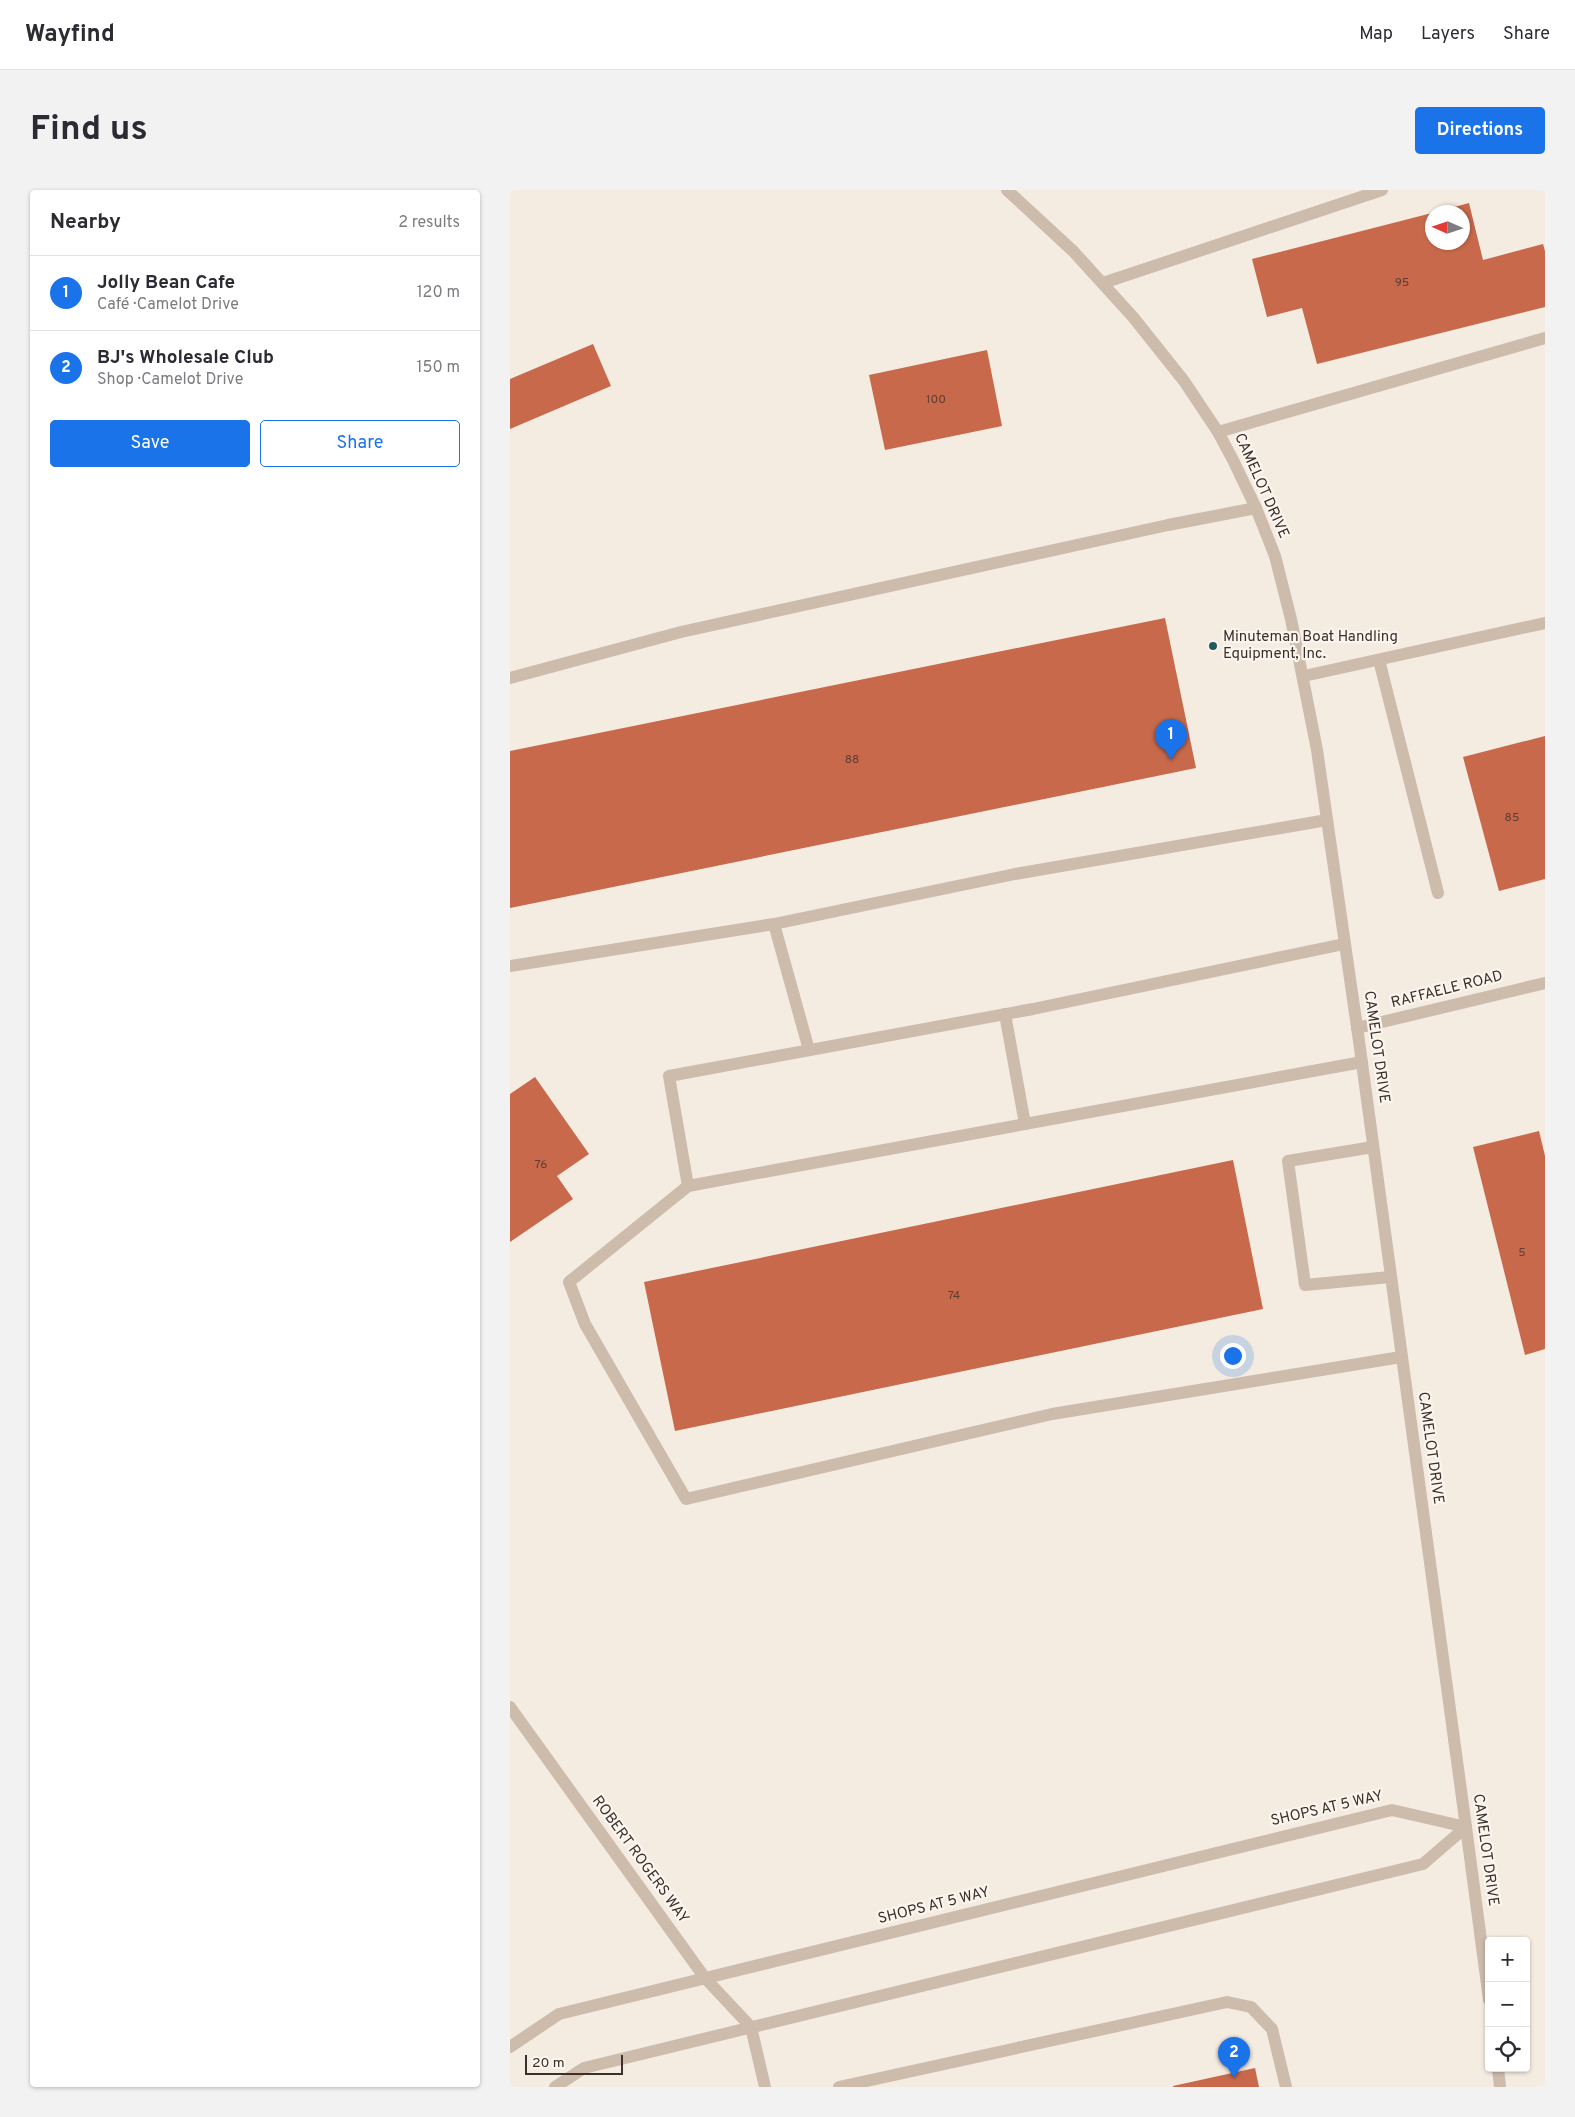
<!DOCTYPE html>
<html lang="en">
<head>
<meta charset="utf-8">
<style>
  body { margin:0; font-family:Overpass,sans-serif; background:#f2f2f3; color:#2b2b33 }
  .controls { position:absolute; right:15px; bottom:15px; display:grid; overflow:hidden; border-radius:5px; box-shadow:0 1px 4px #0004 }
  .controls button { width:45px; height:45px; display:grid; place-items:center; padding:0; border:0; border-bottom:1px solid #e1e1e2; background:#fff; color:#2b2b33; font:25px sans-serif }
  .compass { position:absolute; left:915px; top:15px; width:45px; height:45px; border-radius:50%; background:#fff; box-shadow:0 1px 4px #0004; rotate:273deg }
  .scale { position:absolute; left:15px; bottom:12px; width:98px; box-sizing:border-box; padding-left:5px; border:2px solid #3b302b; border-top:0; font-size:14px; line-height:18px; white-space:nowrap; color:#3b302b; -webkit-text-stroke:4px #fbf5ee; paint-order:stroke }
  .you { position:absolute; left:722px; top:1165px; width:18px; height:18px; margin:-12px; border:4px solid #fff; border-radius:50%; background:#1a73e8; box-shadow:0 0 0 8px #1a73e833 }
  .badge { display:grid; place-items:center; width:32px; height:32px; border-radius:50%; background:#1a73e8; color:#fff; font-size:16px; font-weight:700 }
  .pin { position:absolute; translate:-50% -41px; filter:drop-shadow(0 1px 2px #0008) }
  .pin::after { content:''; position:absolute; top:26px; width:18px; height:15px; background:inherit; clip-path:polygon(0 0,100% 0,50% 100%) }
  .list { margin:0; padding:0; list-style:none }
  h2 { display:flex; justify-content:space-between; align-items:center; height:65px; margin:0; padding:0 20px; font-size:21px }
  h2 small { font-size:16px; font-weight:400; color:#7c7c81 }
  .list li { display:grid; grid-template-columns:32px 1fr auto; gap:15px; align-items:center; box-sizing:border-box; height:75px; padding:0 20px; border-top:1px solid #e1e1e2 }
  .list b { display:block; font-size:19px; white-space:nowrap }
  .list p { margin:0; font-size:16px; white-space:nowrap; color:#7c7c81 }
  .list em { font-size:16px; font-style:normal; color:#7c7c81 }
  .actions { display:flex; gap:10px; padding:15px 20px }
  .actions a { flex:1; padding:11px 0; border:1px solid #1a73e8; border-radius:5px; text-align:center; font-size:18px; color:#1a73e8 }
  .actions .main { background:#1a73e8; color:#fff }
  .icon { flex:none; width:28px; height:28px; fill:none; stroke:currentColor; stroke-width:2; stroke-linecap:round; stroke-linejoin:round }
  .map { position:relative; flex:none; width:1035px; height:1897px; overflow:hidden; border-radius:5px }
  header { display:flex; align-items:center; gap:30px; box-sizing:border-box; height:70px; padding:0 25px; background:#fff; border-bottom:1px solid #e1e1e2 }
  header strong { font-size:24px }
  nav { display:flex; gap:28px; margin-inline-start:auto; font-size:18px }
  .intro { display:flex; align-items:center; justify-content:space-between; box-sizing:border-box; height:120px; padding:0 30px }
  h1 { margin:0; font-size:35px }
  .button { padding:12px 22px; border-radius:5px; background:#1a73e8; color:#fff; font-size:18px; font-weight:700 }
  main { display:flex; gap:30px; padding:0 30px }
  aside { flex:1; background:#fff; border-radius:5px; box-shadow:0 1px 4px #0004 }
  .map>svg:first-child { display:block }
  .building { fill:#c8694b }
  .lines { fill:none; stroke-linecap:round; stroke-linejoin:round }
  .service { stroke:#cdbbac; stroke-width:12 }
  .minor { stroke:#cdbbac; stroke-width:12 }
  .tertiary { stroke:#cdbbac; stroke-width:12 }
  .poi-dot { fill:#1f5a5e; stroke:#fbf5ee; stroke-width:2 }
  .labels { text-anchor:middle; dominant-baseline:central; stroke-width:4.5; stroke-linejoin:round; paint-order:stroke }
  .number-label { font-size:12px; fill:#5e3e33 }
  .street-label { font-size:15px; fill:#3b302b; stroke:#fbf5ee }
  .poi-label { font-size:15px; fill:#3b302b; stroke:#fbf5ee; text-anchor:start }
</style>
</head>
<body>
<header>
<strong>Wayfind</strong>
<nav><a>Map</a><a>Layers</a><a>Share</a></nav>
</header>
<div class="intro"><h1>Find us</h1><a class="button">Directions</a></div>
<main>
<aside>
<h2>Nearby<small>2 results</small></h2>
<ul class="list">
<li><span class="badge">1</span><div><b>Jolly Bean Cafe</b><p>Café · Camelot Drive</p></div><em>120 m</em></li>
<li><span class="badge">2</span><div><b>BJ's Wholesale Club</b><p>Shop · Camelot Drive</p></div><em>150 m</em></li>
</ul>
<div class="actions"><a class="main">Save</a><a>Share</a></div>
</aside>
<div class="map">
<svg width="1035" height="1897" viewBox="0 0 1035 1897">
  <rect width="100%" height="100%" fill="#f4ebe1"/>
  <g class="building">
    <path d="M959,13l14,57 60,-16 2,7v56l-228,57 -15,-56 -35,9 -15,-58 180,-46v29h30v-30h-26z"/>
    <path d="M83,154l18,42 -101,43v-50z"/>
    <path d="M477,160l15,76 -117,24 -16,-75z"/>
    <path d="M655,428l31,150 -686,140v-157z"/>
    <path d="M1035,546v143l-46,12 -36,-134z"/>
    <path d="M25,887l54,77 -32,22 16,23 -63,43v-148z"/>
    <path d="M1029,941l6,25v193l-20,6 -52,-208z"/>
    <path d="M723,970l30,149 -588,122 -31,-149z"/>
    <path d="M745,1878l4,19h-86v-1z"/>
  </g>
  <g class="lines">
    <g class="service">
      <path d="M593,93l279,-93"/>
      <path d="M708,242l327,-94"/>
      <path d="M869,470l59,233"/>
      <path d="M794,486l241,-53"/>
      <path d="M0,488l171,-46 487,-107 88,-17"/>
      <path d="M264,734l241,-50 312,-54"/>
      <path d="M834,754l-311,65 -364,67 19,110 674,-124"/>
      <path d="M0,776l264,-42 35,126"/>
      <path d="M495,824l20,110"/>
      <path d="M863,957l-85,14 17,124 85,-8"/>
      <path d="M178,996l-119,96 16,42 101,175 366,-85 349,-57"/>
      <path d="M0,1517l195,271 46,49 14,60"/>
      <path d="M0,1857l49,-33 833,-204 74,17"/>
      <path d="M45,1897l29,-19 839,-204 43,-37"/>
      <path d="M329,1897l388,-85 24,5 21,22 14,58"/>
    </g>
    <g class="minor">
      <path d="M497,0l66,61 60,66 51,64 34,51 15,28 23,48 19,48 16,63 26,131 42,291 107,786"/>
      <path d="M847,838l188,-45"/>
    </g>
    <g class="tertiary">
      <path d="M956,1637l23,173"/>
      <path d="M988,1878l2,19"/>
    </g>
  </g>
  <circle class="poi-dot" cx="703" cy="456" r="5"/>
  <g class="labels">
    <g class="number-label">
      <text x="892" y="93">95</text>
      <text x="426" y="210">100</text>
      <text x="342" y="570">88</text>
      <text x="1002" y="628">85</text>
      <text x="31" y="975">76</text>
      <text x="1012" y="1063">5</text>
      <text x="444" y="1106">74</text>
    </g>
    <g class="street-label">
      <text transform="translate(751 296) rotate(66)">CAMELOT DRIVE</text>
      <text transform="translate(937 800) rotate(-14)">RAFFAELE ROAD</text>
      <text transform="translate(866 857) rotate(82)">CAMELOT DRIVE</text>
      <text transform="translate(920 1258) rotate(82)">CAMELOT DRIVE</text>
      <text transform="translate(817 1619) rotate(-13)">SHOPS AT 5 WAY</text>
      <text transform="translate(975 1660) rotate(82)">CAMELOT DRIVE</text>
      <text transform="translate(130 1670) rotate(54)">ROBERT ROGERS WAY</text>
      <text transform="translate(424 1716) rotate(-14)">SHOPS AT 5 WAY</text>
    </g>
    <g class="poi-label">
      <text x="713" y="447">Minuteman Boat Handling<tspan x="713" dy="17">Equipment, Inc.</tspan></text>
    </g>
  </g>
</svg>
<div class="controls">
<button>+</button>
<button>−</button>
<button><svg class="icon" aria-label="locate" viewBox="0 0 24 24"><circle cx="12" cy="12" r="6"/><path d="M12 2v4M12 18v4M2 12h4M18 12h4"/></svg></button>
</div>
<svg class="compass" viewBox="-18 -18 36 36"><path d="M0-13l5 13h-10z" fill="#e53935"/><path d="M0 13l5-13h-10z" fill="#7c7c81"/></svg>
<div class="scale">20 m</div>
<div class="you"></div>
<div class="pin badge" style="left:661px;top:570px">1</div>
<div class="pin badge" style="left:724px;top:1888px">2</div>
</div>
</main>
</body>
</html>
